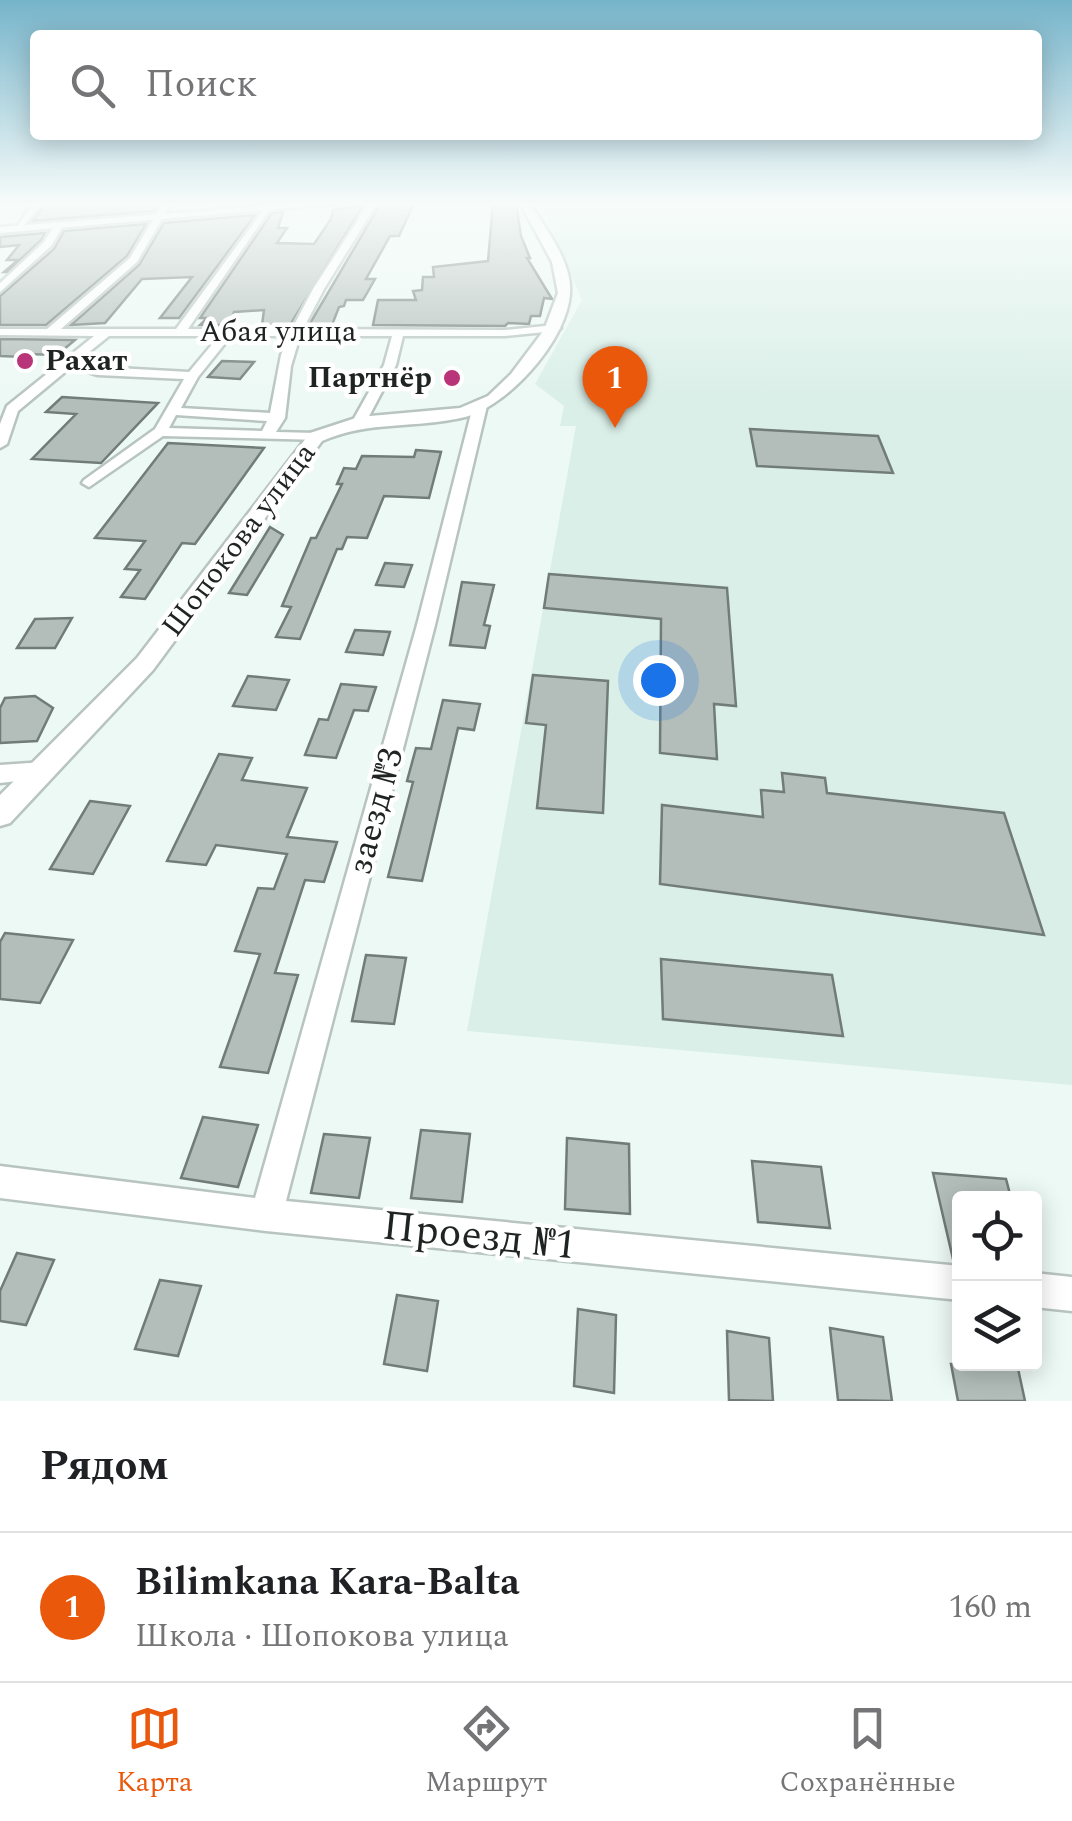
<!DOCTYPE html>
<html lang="ru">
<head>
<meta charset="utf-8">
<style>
  body { margin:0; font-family:Spectral,serif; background:#f6f6f6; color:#202124 }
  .controls { position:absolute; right:30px; bottom:30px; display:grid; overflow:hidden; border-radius:10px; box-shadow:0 5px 25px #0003 }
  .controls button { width:90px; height:90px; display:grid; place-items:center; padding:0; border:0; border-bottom:2px solid #e0e0e0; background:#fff; color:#202124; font:50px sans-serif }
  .you { position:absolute; left:658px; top:680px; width:35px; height:35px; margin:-25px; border:8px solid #fff; border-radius:50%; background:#1a73e8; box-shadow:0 0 0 15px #1a73e833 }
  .badge { display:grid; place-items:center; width:65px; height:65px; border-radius:50%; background:#ea580c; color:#fff; font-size:32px; font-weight:700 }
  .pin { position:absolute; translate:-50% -82px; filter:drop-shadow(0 2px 5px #0008) }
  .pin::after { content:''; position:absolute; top:52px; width:35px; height:30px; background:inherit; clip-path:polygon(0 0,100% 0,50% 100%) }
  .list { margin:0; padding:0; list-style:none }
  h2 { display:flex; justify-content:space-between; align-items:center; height:130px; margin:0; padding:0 40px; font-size:42px }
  h2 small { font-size:32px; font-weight:400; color:#757577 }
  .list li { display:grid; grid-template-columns:65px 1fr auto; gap:30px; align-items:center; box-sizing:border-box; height:150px; padding:0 40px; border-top:2px solid #e0e0e0 }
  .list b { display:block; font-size:38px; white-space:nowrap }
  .list p { margin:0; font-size:32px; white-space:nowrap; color:#757577 }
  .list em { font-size:32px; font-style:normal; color:#757577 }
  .icon { flex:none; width:55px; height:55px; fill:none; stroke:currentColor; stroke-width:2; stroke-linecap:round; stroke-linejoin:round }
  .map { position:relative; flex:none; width:1072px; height:1401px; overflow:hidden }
  .search { position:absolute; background:#fff; box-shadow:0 5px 25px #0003; left:30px; right:30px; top:30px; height:110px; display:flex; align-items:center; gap:25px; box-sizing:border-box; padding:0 35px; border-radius:10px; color:#757577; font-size:38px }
  .sheet { height:280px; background:#fff }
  nav { display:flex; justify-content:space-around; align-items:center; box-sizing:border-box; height:140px; border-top:2px solid #e0e0e0; background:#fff; font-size:28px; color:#757577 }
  nav a { display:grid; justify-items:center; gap:5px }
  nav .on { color:#ea580c }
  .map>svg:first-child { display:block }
  .built { fill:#daefe8 }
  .building { fill:#b3beba; stroke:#717c78; stroke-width:2.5 }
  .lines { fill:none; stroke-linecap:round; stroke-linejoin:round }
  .minor-casing { stroke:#b8c4c0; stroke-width:5 }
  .tertiary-casing { stroke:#b8c4c0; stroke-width:5 }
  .minor { fill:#fff; fill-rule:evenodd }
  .tertiary { fill:#fff; fill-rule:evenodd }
  .poi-dot { fill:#b93579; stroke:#fff; stroke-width:4 }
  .labels { text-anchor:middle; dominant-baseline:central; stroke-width:9; stroke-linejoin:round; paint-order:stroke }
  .far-street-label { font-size:30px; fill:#1f2322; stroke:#fff }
  .far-poi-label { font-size:30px; font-weight:bold; fill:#1f2322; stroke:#fff; text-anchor:start }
  .street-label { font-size:35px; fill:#1f2322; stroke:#fff }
  .near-street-label { font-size:42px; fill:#1f2322; stroke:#fff }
</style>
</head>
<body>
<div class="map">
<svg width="1072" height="1401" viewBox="0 0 1072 1401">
  <rect width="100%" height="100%" fill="#edf9f5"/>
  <path class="built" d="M540,203h532v882l-605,-54 109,-605h-16l4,-20 -29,-22 47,-84z"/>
  <g class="building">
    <path d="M46,203h113l-5,8 -121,10z"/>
    <path d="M381,203h33l-15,33h-9l-24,43h9l-12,21h-17l-2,6 -5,1 -7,18h-23z"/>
    <path d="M493,203h23l5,33 9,22h-3l25,41 -8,-1 -4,18h-9l-2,8 -21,-1 -3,3 -132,-1 5,-25h38l-3,-9 9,-1 1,-13h11l-1,-10 55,-6z"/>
    <path d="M357,206h6l-73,119h-28l2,-15 -30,2 -4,13h-30l7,-7h-7l72,-105 11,-1 -5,16h9l-10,15 37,1 17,-25 2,-9z"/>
    <path d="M255,215l-76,103h-19l32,-41 -50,2 -37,44 -34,2 68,-60 25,-42z"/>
    <path d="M146,224l-19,32 -81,69h-46v-29l54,-47 10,-18z"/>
    <path d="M45,233l-4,7 -34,32h-3l14,-12h-11l12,-15 -19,2v-10z"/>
    <path d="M0,339l75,1 -18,15 -30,-1 -4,3 -23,-1z"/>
    <path d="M222,361l32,1 -14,17 -32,-2z"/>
    <path d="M62,397l96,6 -57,60 -69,-4 44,-45 -30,-2z"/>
    <path d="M750,429l128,7 15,37 -136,-7z"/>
    <path d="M168,443l96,5 -69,96 -13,-1 -37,56 -24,-2 19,-27 -15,-1 20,-28 -50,-3z"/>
    <path d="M416,450l25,2 -12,46 -45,-2 -17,42 -20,-1 -5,12h-5l-37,90 -24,-2 15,-30 -9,-1 29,-68h5l26,-54h-5l7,-16 12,1 6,-13 52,1z"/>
    <path d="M270,527l13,8 -36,60 -18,-2z"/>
    <path d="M385,563l27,2 -8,22 -28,-2z"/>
    <path d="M549,574l178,14 9,118 -22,-2 3,55 -57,-6 1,-134 -117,-11z"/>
    <path d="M462,582l32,3 -10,40 6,1 -5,22 -35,-3z"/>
    <path d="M72,618l-17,30h-38l18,-29z"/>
    <path d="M355,630l35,2 -7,23 -37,-3z"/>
    <path d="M533,675l75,6 -5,132 -66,-5 9,-83 -20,-2z"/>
    <path d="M248,676l41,4 -13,30 -43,-4z"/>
    <path d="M341,684l35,3 -8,24 -14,-1 -18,48 -31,-3 14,-36 9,1z"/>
    <path d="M35,696l18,12 -16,33 -37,2v-35l5,-10z"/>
    <path d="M443,700l37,4 -6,26 -16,-2 -36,153 -34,-4 25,-95 -6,-1 9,-33 15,1z"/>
    <path d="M219,754l33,4 -10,22 65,8 -20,49 50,5 -13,40 -19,-2 -30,93 23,2 -30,98 -48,-6 40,-113 -25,-3 23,-63 16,1 13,-35 -71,-9 -10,20 -39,-4z"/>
    <path d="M782,773l43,5 2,15 177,20 40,122 -384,-51 2,-79 101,12 -2,-27 23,2z"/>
    <path d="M90,801l40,5 -37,68 -43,-5z"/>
    <path d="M5,933l68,7 -33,63 -40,-4v-57z"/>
    <path d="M366,955l40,3 -12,66 -42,-3z"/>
    <path d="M661,959l171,16 11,61 -180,-17z"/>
    <path d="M203,1117l55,8 -20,62 -57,-9z"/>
    <path d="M421,1130l49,4 -8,68 -51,-4z"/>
    <path d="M324,1134l46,4 -11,60 -48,-5z"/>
    <path d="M567,1138l62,6 1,70 -65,-5z"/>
    <path d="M752,1161l69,6 9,61 -72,-6z"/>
    <path d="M933,1173l73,6 5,19h-51v61h-7z"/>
    <path d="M17,1253l37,7 -28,65 -26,-4v-30z"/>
    <path d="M160,1280l41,6 -23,70 -43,-7z"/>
    <path d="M397,1295l41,6 -11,70 -43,-7z"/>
    <path d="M578,1309l38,6 -2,78 -40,-7z"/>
    <path d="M830,1328l53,9 9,64 -54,-1z"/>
    <path d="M727,1331l42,7 4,63 -44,-1z"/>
    <path d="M951,1364h66l8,37h-67z"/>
  </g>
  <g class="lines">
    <defs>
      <g id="minor">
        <path d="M33,203h9l-22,28h-6z"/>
        <path d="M163,203h8l-34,59 -76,67h115l90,-123 4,3 -82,120h104l21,-40 56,-86h8l-53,86 -21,40 202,1 50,-5 6,3 -6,3 -50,5h-102l-7,29 -30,57 -7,4 -7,-4 32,-57 8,-29h-92l-9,30 -6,52 -9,14 40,1 5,1v6l-158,-4 -74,51 -7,-4 2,-3 71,-51 29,-50 -86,-4 -27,-8 -53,44 -11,33 -7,4v-24l7,-18 87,-70 -94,-1v-6h47l83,-71zM109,336h110l-30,36 -90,-5 -21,-6zM231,336h58l-8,19 -11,58 -89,-5 17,-31zM176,415l91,6 -5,10 -93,-3z"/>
        <path d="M55,224l8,2 -12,20 -51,46v-9l44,-41z"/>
        <path d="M480,402l7,4 -52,219 -149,576 674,65v34l-694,-69 -266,-33v-32l255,32 162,-573 56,-219z"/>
        <path d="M44,762l8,3 3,6 -3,6 -52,6v-18z"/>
        <path d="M1034,1273l38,4v34l-38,-4z"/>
      </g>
      <g id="tertiary">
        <path d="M299,203h47l-346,30v-6z"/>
        <path d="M520,203h10c14,23 34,49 39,75 11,50 -58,127 -104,139 -48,12 -96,3 -143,24l-169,229 -143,153 -10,3v-31l137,-137 173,-225 49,-16 101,-9 28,-12 23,-22 33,-44 14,-37 -6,-31z"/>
      </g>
    </defs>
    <use href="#minor" class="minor-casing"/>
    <use href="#tertiary" class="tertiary-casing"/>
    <use href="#minor" class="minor"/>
    <use href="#tertiary" class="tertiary"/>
  </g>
  <linearGradient id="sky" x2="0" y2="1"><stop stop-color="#76b4ca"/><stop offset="0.51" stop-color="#f7fcfa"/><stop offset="1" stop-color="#f7fcfa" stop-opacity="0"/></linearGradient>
  <rect width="1072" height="399" fill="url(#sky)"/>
  <g class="poi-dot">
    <circle cx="25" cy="361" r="10"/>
    <circle cx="452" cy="378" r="10"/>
  </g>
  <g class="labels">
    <g class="far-street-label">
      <text x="278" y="332">Абая улица</text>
      <text transform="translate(239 540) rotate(-53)">Шопокова улица</text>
    </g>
    <g class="far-poi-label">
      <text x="45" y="361">Рахат</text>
      <text x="432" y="378" text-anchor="end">Партнёр</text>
    </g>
    <g class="street-label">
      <text transform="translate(376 811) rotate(-75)">заезд №3</text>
    </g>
    <g class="near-street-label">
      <text transform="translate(479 1236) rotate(6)">Проезд №1</text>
    </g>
  </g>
</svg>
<div class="controls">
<button><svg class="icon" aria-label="locate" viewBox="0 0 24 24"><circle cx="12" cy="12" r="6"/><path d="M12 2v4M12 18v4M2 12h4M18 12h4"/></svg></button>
<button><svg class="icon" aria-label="layers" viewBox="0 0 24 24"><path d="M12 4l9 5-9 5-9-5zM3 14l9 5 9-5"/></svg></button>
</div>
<div class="you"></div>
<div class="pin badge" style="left:615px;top:428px">1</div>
<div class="search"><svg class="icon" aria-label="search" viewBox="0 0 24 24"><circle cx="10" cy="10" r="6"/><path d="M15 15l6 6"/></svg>Поиск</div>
</div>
<section class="sheet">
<h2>Рядом<small></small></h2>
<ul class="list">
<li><span class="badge">1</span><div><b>Bilimkana Kara-Balta</b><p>Школа · Шопокова улица</p></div><em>160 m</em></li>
</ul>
</section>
<nav>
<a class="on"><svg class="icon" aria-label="map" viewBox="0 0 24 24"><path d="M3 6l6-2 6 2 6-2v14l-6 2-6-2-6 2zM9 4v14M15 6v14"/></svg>Карта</a>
<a><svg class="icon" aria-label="directions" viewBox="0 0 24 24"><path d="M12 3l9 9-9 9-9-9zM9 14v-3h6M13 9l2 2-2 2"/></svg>Маршрут</a>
<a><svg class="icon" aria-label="saved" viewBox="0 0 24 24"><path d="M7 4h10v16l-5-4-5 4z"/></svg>Сохранённые</a>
</nav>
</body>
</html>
